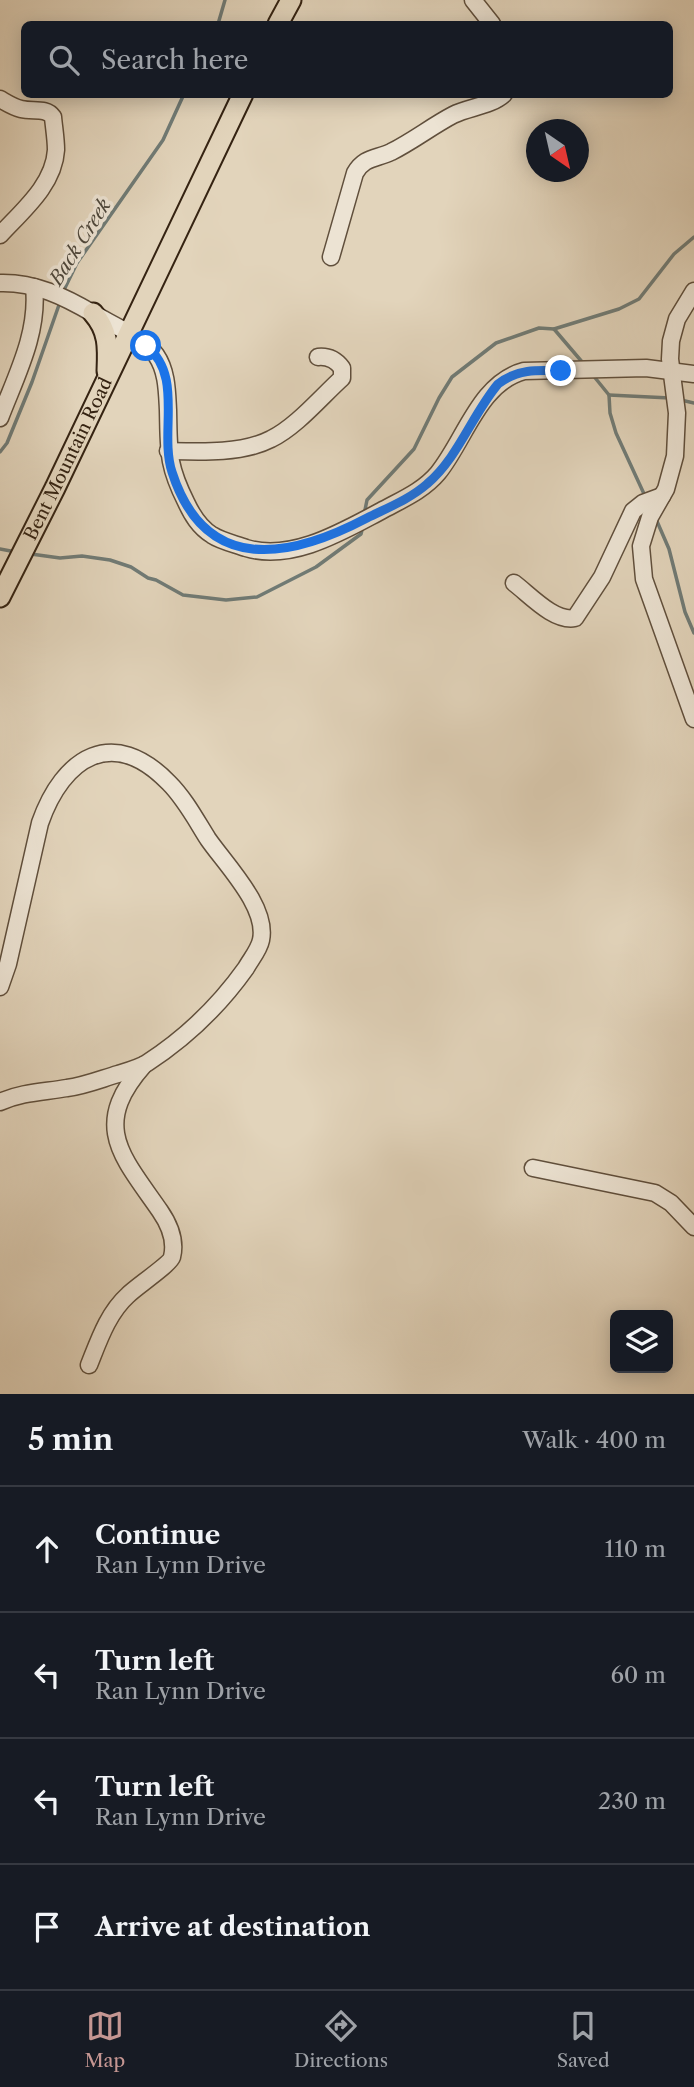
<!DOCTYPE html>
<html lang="en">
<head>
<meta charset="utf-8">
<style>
  body { margin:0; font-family:"Libre Caslon Text",serif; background:#20242c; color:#f1f3f6 }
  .controls { position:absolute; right:21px; bottom:21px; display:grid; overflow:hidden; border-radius:10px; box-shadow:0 4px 18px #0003 }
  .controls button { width:63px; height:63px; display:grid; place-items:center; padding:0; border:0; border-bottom:2px solid #363941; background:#171b24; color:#f1f3f6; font:35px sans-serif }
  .compass { position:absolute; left:526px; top:119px; width:63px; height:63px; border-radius:50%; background:#171b24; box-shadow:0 4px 18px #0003; rotate:146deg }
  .stop { position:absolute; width:21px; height:21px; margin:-16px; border:5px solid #1a73e8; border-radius:50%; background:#fff }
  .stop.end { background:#1a73e8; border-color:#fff; box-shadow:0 2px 7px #0008 }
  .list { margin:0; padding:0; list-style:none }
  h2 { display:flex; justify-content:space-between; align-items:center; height:91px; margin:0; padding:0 28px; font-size:30px }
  h2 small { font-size:23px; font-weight:400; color:#9ea1a6 }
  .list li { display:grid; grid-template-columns:46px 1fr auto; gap:21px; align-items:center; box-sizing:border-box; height:126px; padding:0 28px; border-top:2px solid #363941 }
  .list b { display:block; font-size:26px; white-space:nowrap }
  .list p { margin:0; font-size:23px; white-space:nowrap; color:#9ea1a6 }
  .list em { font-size:23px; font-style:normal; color:#9ea1a6 }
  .icon { flex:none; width:38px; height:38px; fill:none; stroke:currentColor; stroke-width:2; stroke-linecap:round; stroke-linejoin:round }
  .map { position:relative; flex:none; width:694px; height:1394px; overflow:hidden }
  .search { position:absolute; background:#171b24; box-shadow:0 4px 18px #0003; left:21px; right:21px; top:21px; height:77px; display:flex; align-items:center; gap:18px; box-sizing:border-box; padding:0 24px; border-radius:10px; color:#9ea1a6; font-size:26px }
  .sheet { height:595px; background:#171b24 }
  nav { display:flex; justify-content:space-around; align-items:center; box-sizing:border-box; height:98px; border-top:2px solid #363941; background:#171b24; font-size:19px; color:#9ea1a6 }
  nav a { display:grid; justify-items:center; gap:4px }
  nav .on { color:#c59692 }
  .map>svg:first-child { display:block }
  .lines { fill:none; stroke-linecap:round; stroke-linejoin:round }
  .stream { stroke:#707b76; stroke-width:3.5 }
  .minor-casing { stroke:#604f3c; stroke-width:19 }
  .major-casing { stroke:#352312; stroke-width:23 }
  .minor { stroke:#ece3d3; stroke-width:16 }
  .major { stroke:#e2d4bb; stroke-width:19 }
  .route { stroke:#1a73e8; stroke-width:9 }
  .labels { text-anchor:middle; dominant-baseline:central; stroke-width:7; stroke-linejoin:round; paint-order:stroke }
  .street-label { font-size:18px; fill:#352312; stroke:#ece3d3 }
  .water-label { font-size:19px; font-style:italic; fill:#4e483c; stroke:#ece3d3 }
</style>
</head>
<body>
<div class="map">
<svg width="694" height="1394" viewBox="0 0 694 1394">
  <rect width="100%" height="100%" fill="#e2d4bb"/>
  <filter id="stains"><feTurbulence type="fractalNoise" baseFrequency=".00286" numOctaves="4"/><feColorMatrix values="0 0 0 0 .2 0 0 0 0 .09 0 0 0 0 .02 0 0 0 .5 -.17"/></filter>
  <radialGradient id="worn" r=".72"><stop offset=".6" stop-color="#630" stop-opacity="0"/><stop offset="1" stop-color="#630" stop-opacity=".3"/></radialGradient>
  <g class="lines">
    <g class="stream">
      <path d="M218,24l7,-24"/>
      <path d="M63,292l14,-29 86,-123 21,-46"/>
      <path d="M554,329l29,34"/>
      <path d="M592,374l17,21 1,18 6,20 29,63"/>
      <path d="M609,395l61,3"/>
      <path d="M681,400l13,3"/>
      <path d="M0,452l7,-9 25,-61 28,-80"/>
      <path d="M364,515l3,-15 47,-51 25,-51 13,-21 44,-34 43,-15 15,1 65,-20 20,-10 35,-45 20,-17"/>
      <path d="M656,519l13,30 16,63 9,21"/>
      <path d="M0,549l16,3"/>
      <path d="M31,554l29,4 22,-2 28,4 21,7 17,11 8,2 27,15 43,5 31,-3 59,-30 45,-33 2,-8"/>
    </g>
    <defs>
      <g id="minor">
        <path d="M473,0l19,24"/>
        <path d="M0,99c7,4 13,8 21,10 12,3 25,-2 32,8 1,11 3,22 3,33 -2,35 -34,61 -56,85"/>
        <path d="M331,257l24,-84c9,-16 21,-14 36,-21 22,-11 41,-26 62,-37 16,-8 38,-9 51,-21"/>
        <path d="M0,283c35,-1 65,14 94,31 17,10 51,25 62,41 11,16 11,36 12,55 1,41 -1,54 18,92 6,13 13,25 26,33 9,6 23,9 34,13 46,14 97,-17 135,-37 20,-11 42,-20 57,-38 27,-33 41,-90 86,-102l122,-3 48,6"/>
        <path d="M694,291l-17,28 -6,22 -1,18 7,54 -2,43 -9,33 -16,28 -9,29 3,33 50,140"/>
        <path d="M0,418c16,-42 39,-85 34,-131"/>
        <path d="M168,451c32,1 74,3 103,-12 25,-12 50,-42 71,-61v-10c-6,-8 -14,-12 -24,-11"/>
        <path d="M514,583c16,12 40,39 61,35l27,-41 31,-66 10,-8 19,-7"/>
        <path d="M0,987l8,-23 32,-141c23,-66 73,-98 129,-40 16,16 27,37 39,56 18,26 60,68 53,101 -2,10 -10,19 -15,28 -27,38 -59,69 -99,95 -8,5 -19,8 -29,11 -17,5 -34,12 -51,14 -23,4 -45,4 -67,14"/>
        <path d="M533,1168l122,25 16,10 23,24"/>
        <path d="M89,1365c10,-25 19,-52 39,-70 8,-8 42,-31 44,-38 4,-16 -3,-33 -12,-46 -38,-55 -70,-85 -16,-146"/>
      </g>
      <g id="major">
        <path d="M278,24l13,-24"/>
        <path d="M93,313c16,18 15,35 14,58"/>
        <path id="s1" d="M0,597l55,-109 188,-394"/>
      </g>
    </defs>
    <use href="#minor" class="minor-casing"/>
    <use href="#major" class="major-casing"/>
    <use href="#minor" class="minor"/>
    <use href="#major" class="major"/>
  </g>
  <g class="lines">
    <path class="route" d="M146,346c38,29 13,86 26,126 33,103 117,87 195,46 20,-10 43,-19 60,-34 31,-26 45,-69 71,-100 19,-15 39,-14 63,-13"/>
  </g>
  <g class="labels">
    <g class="street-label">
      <text stroke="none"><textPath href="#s1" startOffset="154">Bent Mountain Road</textPath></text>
    </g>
    <g class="water-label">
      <text transform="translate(80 242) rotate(-58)">Back Creek</text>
    </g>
  </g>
  <rect width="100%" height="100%" filter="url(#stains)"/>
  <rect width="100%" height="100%" fill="url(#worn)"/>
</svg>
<div class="controls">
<button><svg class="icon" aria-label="layers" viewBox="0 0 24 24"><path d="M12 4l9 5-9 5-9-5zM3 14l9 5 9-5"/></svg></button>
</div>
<svg class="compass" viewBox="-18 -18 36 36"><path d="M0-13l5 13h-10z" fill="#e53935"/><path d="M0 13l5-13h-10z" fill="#9ea1a6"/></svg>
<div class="stop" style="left:146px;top:346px"></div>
<div class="stop end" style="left:561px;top:371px"></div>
<div class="search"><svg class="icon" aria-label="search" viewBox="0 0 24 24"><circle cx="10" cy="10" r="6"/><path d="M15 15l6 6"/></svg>Search here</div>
</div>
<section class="sheet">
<h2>5 min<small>Walk · 400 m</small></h2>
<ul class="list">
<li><svg class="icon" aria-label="ahead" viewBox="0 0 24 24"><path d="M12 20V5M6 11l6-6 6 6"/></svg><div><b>Continue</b><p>Ran Lynn Drive</p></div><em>110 m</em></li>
<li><svg class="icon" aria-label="left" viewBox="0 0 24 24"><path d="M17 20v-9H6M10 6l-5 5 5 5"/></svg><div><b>Turn left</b><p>Ran Lynn Drive</p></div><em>60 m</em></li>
<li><svg class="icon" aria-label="left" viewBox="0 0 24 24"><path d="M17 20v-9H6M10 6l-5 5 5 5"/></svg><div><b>Turn left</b><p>Ran Lynn Drive</p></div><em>230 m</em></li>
<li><svg class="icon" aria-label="arrive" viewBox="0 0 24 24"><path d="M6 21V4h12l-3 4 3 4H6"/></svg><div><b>Arrive at destination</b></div></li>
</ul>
</section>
<nav>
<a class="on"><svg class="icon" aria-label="map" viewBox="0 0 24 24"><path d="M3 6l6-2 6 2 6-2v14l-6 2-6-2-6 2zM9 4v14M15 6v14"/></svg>Map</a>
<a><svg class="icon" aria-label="directions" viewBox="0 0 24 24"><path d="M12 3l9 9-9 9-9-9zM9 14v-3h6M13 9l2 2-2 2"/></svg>Directions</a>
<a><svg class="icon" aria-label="saved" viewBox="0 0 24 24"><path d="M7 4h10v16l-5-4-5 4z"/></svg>Saved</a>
</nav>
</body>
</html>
